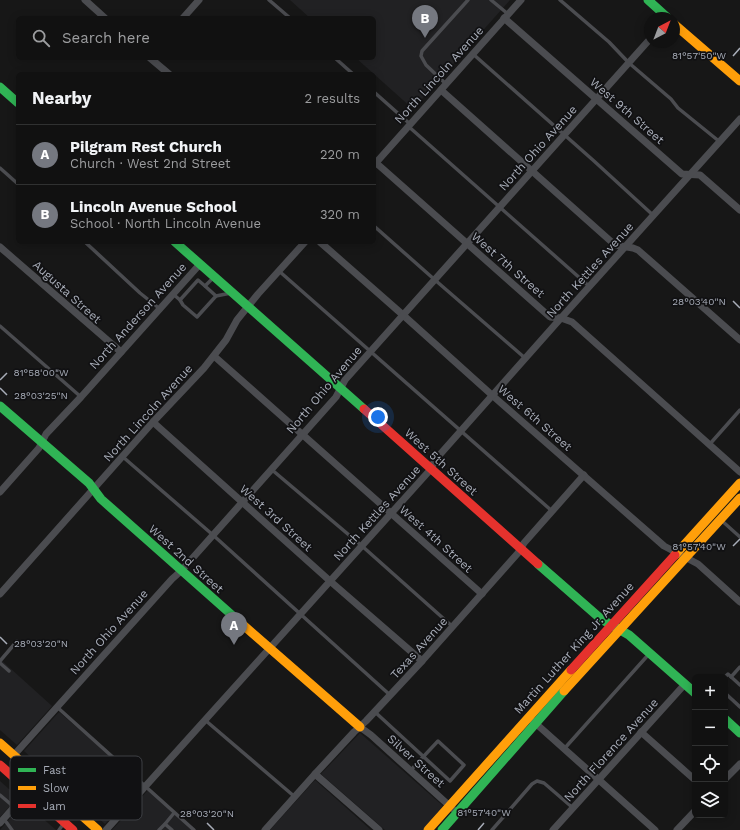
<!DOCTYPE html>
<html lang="en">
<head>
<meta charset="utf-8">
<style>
  body { margin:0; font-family:"Work Sans",sans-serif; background:#1a1a1a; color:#f1f3f6 }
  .controls { position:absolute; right:12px; bottom:12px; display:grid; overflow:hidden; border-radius:6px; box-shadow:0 2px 10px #0003 }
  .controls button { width:36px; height:36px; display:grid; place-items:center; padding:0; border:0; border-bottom:1px solid #303131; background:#111; color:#f1f3f6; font:20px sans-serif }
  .compass { position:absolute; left:644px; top:12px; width:36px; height:36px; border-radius:50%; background:#111; box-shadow:0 2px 10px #0003; rotate:42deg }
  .you { position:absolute; left:378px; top:417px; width:14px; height:14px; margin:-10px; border:3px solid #fff; border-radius:50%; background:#1a73e8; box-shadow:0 0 0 6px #1a73e833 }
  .badge { display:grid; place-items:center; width:26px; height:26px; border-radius:50%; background:#757880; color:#fff; font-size:13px; font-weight:700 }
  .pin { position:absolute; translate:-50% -33px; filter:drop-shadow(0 1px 2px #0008) }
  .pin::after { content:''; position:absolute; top:21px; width:14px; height:12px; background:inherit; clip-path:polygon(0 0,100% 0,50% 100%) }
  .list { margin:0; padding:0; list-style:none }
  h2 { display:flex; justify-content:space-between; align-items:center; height:52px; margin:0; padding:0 16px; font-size:17px }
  h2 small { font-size:13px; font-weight:400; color:#9c9d9f }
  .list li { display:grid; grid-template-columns:26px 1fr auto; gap:12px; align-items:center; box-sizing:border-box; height:60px; padding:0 16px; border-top:1px solid #303131 }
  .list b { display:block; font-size:15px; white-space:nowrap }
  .list p { margin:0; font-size:13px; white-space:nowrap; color:#9c9d9f }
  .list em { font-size:13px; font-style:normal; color:#9c9d9f }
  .icon { flex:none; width:22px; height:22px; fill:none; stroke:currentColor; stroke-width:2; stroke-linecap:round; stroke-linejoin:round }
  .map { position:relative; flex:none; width:740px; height:830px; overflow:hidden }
  .search { position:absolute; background:#111; box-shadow:0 2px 10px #0003; left:16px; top:16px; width:360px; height:44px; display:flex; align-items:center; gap:10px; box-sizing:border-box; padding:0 14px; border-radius:6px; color:#9c9d9f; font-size:15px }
  .panel { position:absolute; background:#111; box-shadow:0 2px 10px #0003; left:16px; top:72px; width:360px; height:172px; border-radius:6px }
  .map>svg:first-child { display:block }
  .built { fill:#212123 }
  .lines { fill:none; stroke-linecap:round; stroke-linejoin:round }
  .lane { stroke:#4b4c50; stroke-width:3.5 }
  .street { stroke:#4b4c50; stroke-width:7 }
  .fast { stroke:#30b455; stroke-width:9 }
  .slow { stroke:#ff9f0a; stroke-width:9 }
  .jam { stroke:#e5322d; stroke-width:9 }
  .ticks { fill:none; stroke:#a8adb8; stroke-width:1.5 }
  .labels { text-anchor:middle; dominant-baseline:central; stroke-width:3.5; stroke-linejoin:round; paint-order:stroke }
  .street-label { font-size:12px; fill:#a8adb8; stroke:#111113 }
  .key { fill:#111113; stroke:#3e4045; stroke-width:1 }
  .key-label { font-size:11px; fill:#a8adb8 }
  .ticks-label { font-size:10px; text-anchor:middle; fill:#a8adb8; stroke:#111113; stroke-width:3.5; stroke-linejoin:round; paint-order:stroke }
</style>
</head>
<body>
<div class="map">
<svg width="740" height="830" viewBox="0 0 740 830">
  <rect width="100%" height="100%" fill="#171717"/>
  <g class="built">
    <path d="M290,0h220l-97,109 -57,-51h18v-40h-64z"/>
    <path d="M0,659l52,47 -35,39 -17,-15z"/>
    <path d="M59,712l84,72 -38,40 -81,-73z"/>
    <path d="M360,733l83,73 -20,24h-38l-64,-56z"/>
    <path d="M315,780l56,50h-101z"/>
    <path d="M0,781l18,16 -18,20z"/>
    <path d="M149,789l47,41h-84z"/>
    <path d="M24,802l32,28h-56z"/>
  </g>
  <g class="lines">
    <g class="lane">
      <path d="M269,0l21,18"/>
      <path d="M491,0l17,14"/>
      <path d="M560,0l49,42 20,21 42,36 7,9 42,34"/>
      <path d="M473,54l121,107 60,55"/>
      <path d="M335,58l18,16"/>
      <path d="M446,84l-20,-19 -5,-9 1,-5 46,-51"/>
      <path d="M374,92l36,32"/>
      <path d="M408,126l182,161"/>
      <path d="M0,168l18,16"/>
      <path d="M374,226l61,54 90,78"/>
      <path d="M85,242l55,51 20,16"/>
      <path d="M279,271l273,240"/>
      <path d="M173,294l7,6 18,-20 7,6 8,-8"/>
      <path d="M216,296l15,-3"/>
      <path d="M180,300l3,5 14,12 19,-21 -11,-10"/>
      <path d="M0,326l81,71"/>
      <path d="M709,445l31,-35"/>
      <path d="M123,457l90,78 177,160"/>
      <path d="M271,469l91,77 91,81"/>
      <path d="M721,520l19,17"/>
      <path d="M0,661l17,-20"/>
      <path d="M0,663l9,8"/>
      <path d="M725,677l3,-3 12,11"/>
      <path d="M731,677l9,-10"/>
      <path d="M725,693l15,14"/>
      <path d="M57,707l137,123"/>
      <path d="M375,712l75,69 14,-16 -26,-24 -28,30"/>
      <path d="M205,720l90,77"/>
      <path d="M564,749l85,-95"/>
      <path d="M0,795l14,12"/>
      <path d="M4,819l8,11"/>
      <path d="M165,824l9,-11"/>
      <path d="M59,830l5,-7"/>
      <path d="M159,830l6,-6 7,6"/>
      <path d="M492,830l40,-46 5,-3 7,2 29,25"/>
    </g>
    <g class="street">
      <path d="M85,0l20,18"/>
      <path d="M183,18l16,-18"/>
      <path d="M504,18l178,156 18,1 40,35"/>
      <path d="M150,58l19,16"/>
      <path d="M441,90l174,155 18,3 5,2 102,90"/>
      <path d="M374,161l176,156 11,1 11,4 168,150"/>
      <path d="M374,165l147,-165"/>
      <path d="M320,242l83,73 90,81 171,150 34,18 42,38"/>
      <path d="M0,247l121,105"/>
      <path d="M214,356l268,238"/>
      <path d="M153,422l177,159 92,80"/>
      <path d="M0,492l39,-44 7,-14 35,-37 119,-133"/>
      <path d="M0,594l153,-172 51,-54 22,-28 11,-20 21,-26 47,-52"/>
      <path d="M533,721l122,109"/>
      <path d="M360,727l11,8 82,74"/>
      <path d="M641,732l54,48"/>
      <path d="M14,755l158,-176 9,-8 155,-174 9,-17 305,-341"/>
      <path d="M315,774l64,56"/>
      <path d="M725,779l15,-15"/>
      <path d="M0,823l29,-33"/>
      <path d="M106,830l325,-361 4,-9 126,-142 179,-199"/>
      <path d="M265,830l50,-56 39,-42 12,-11 56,-60 96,-108 6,-10 60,-68"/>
      <path d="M553,830l132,-146"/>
      <path d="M677,830l18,-19"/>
    </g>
    <g class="fast">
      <path d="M648,0l20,18"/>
      <path d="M0,87l18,16"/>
      <path d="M175,242l189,167"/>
      <path d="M0,406l89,77 12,16 141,125"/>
      <path d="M538,564l63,55 28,16 66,58"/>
      <path d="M725,719l15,14"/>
      <path d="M442,830l122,-139"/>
    </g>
    <g class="slow">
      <path d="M674,24l66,57"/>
      <path d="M675,555l65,-72"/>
      <path d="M242,624l118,103"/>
      <path d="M564,691l176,-193"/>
      <path d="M0,743l98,87"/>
      <path d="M428,830l143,-160"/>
    </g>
    <g class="jam">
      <path d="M364,409l174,155"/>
      <path d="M571,670l104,-115"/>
      <path d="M0,765l73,65"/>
    </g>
  </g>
  <path class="ticks" d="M733,56l7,-8M733,301l7,7M0,380l7,-7M0,388l7,7M733,546l7,-7M0,637l7,7M207,823l7,7M478,830l6,-7"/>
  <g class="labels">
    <g class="street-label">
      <text transform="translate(439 75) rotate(-48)">North Lincoln Avenue</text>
      <text transform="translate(627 111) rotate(41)">West 9th Street</text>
      <text transform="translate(538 148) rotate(-48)">North Ohio Avenue</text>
      <text transform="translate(508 265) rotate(41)">West 7th Street</text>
      <text transform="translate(590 270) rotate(-48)">North Kettles Avenue</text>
      <text transform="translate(67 292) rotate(42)">Augusta Street</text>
      <text transform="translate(138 316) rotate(-48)">North Anderson Avenue</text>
      <text transform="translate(324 390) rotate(-50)">North Ohio Avenue</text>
      <text transform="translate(148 413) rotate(-48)">North Lincoln Avenue</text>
      <text transform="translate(535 418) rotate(41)">West 6th Street</text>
      <text transform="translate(441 462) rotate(42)">West 5th Street</text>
      <text transform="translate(377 513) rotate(-48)">North Kettles Avenue</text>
      <text transform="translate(276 518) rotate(42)">West 3rd Street</text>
      <text transform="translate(436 539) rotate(42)">West 4th Street</text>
      <text transform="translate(186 559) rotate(42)">West 2nd Street</text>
      <text transform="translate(109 632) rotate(-48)">North Ohio Avenue</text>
      <text transform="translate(419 648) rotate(-48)">Texas Avenue</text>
      <text transform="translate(574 648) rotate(-48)">Martin Luther King Jr. Avenue</text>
      <text transform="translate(611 750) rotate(-48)">North Florence Avenue</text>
      <text transform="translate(416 761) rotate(42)">Silver Street</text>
    </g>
  </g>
  <rect x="10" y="756" width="132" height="64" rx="6" class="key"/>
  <rect x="18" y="768" width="18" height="4" fill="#30b455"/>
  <rect x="18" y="786" width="18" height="4" fill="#ff9f0a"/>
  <rect x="18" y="804" width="18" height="4" fill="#e5322d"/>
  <g class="key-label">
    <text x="43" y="774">Fast</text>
    <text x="43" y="792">Slow</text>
    <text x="43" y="810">Jam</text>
  </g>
  <g class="ticks-label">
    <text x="699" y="59">81°57'50"W</text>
    <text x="699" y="305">28°03'40"N</text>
    <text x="41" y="376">81°58'00"W</text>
    <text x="41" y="399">28°03'25"N</text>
    <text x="699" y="550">81°57'40"W</text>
    <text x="41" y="647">28°03'20"N</text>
    <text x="484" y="816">81°57'40"W</text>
    <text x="207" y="817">28°03'20"N</text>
  </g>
</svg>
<div class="controls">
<button>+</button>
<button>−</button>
<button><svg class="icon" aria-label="locate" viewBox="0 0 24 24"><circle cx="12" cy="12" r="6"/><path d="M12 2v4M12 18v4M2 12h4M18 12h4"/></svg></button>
<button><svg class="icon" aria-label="layers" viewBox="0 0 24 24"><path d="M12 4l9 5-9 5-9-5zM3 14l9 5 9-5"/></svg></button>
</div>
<svg class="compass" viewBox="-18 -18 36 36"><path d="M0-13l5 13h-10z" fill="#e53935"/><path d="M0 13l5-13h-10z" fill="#9c9d9f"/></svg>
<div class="you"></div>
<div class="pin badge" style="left:234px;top:645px">A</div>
<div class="pin badge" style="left:425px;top:38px">B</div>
<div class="search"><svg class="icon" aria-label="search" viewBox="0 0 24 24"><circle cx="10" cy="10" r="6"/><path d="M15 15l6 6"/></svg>Search here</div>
<section class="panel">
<h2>Nearby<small>2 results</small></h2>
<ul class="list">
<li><span class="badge">A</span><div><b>Pilgram Rest Church</b><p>Church · West 2nd Street</p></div><em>220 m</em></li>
<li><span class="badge">B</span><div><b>Lincoln Avenue School</b><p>School · North Lincoln Avenue</p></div><em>320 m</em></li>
</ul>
</section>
</div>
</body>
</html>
